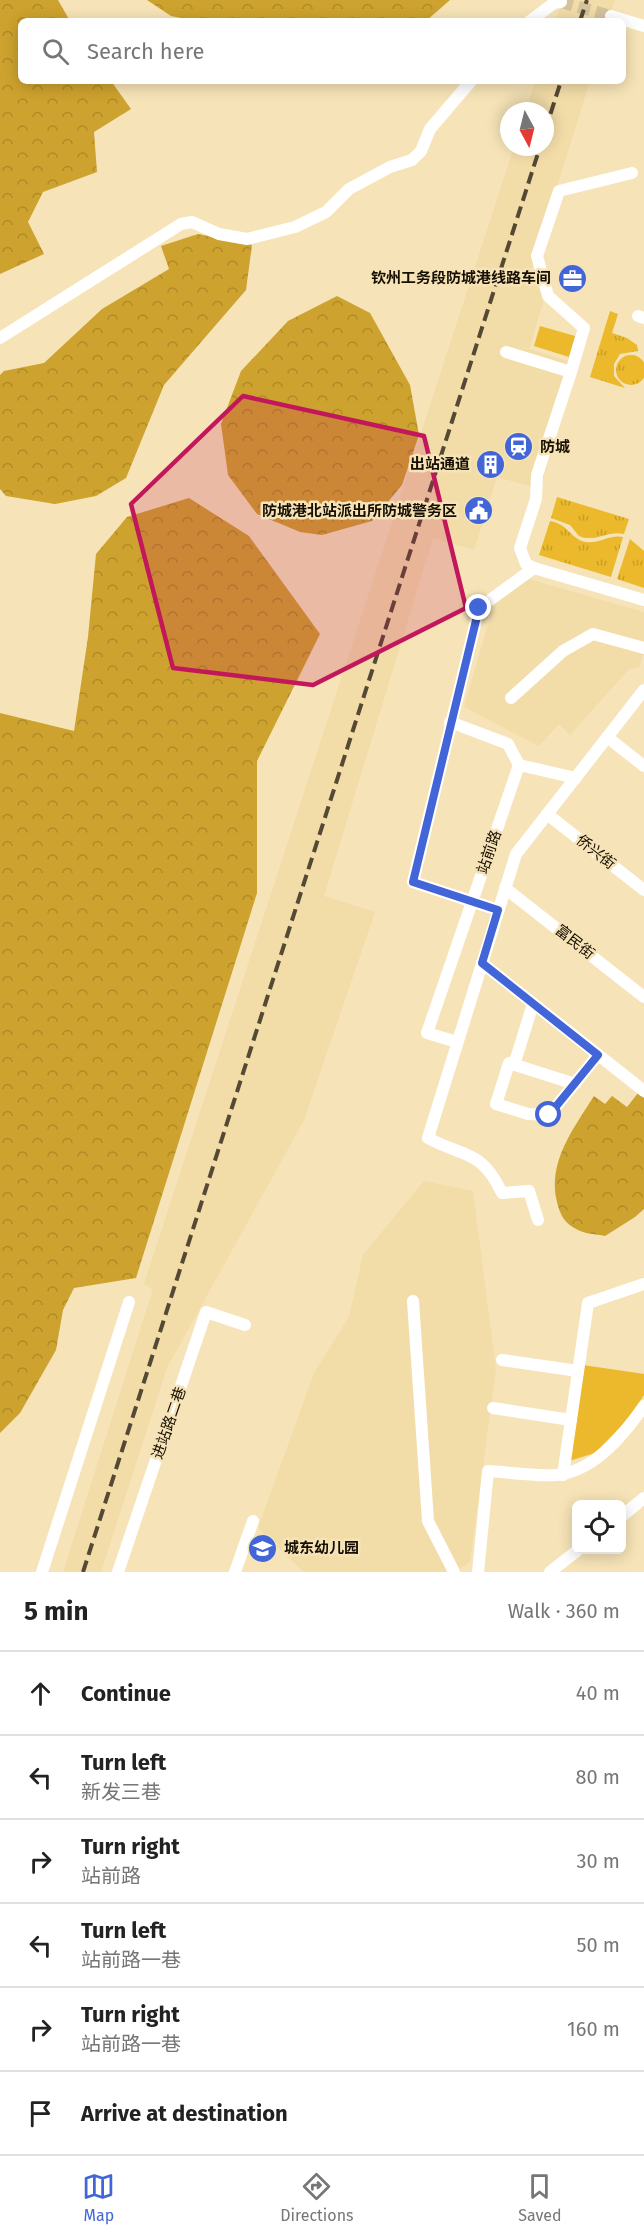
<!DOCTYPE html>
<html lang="en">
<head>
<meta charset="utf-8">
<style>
  body { margin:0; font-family:"Fira Sans","Noto Sans SC",sans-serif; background:#f6f6f6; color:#222 }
  .controls { position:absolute; right:18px; bottom:18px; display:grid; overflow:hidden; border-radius:9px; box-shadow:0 3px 15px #0003 }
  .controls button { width:54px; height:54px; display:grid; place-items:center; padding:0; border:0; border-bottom:2px solid #e0e0e0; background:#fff; color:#222; font:30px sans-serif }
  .compass { position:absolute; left:500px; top:102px; width:54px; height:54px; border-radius:50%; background:#fff; box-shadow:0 3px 15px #0003; rotate:173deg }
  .stop { position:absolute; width:18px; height:18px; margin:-14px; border:4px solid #4266d8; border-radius:50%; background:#fff }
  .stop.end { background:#4266d8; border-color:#fff; box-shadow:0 2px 6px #0008 }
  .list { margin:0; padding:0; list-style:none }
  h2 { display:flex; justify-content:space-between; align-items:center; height:78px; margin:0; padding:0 24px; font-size:26px }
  h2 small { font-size:20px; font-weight:400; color:#767676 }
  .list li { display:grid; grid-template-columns:39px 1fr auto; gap:18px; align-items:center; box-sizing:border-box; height:84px; padding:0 24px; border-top:2px solid #e0e0e0 }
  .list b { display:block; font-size:22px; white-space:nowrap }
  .list p { margin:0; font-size:20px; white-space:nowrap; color:#767676 }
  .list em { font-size:20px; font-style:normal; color:#767676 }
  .icon { flex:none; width:33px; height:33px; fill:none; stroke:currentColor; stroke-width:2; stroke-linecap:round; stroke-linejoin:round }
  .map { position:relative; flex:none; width:644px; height:1572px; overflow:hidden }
  .search { position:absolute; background:#fff; box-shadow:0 3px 15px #0003; left:18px; right:18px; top:18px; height:66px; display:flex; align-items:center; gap:15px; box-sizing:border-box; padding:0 21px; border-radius:9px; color:#767676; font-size:22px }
  .sheet { height:582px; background:#fff }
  nav { display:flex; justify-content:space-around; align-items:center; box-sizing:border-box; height:84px; border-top:2px solid #e0e0e0; background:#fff; font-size:16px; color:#767676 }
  nav a { display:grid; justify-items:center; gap:3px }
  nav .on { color:#4266d8 }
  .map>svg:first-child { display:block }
  .built { fill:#f2dca8 }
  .grass { fill:url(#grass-tufts) }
  .forest { fill:url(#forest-crowns) }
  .green { fill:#ebb92b }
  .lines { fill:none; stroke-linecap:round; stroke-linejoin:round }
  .minor-tunnel { stroke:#d4c39c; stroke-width:12; stroke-dasharray:12 6; stroke-linecap:butt }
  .minor { stroke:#fff; stroke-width:12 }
  .rail { stroke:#544934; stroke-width:4; stroke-dasharray:12 6; stroke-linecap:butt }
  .route { stroke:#4266d8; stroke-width:8 }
  .marked { fill:#c2185b; fill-opacity:0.2; stroke:#c2185b; stroke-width:4.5; stroke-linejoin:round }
  .labels { text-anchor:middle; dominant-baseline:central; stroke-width:5; stroke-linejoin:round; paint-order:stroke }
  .poi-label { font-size:15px; font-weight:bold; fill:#160f02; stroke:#f6e3b7; text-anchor:end }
  .street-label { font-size:15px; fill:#160f02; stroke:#f6e3b7 }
</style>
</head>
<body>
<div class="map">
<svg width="644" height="1572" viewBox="0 0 644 1572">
  <defs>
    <pattern id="grass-tufts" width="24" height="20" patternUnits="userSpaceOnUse" patternTransform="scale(1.5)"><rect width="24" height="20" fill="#ebb92b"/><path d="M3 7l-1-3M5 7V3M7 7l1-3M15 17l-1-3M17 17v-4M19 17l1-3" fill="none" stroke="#c99e25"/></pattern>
    <pattern id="forest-crowns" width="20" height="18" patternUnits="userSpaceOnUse" patternTransform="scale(1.5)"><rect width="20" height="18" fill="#cda22e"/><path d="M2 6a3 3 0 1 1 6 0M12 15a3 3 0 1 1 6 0" fill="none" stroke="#af8a27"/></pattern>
  </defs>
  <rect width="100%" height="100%" fill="#f6e3b7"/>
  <g class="built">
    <path d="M562,0h53l-7,21h-53z"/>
    <path d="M535,81h55l-60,192 19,9 -20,67 49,15 -38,125 -43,-12 -23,73 -41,-12 -109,358 51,16 -71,208 -137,248 -66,204h-38l90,-283 -9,-5 370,-1137h31v-36h-19z"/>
    <path d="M525,578l119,34v41l-5,14 -10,2 -59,66 -11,-11 -20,22 -75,-39 30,-104z"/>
    <path d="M424,1181l49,10 23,179 -26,192 -16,10h-150l-46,-44 56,-155 35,-56 14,-62z"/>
  </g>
  <g class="grass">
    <path d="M610,311l8,3 -6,19 15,5 10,7 1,6 -18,3 -6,10v12l11,12 -35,-11z"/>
    <circle cx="631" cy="370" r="15"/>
    <path d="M557,497l72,22 -5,15c-16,-4 -29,9 -45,2l-9,-11 -19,-7z"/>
    <path d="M550,521c19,3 21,19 36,21 13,2 24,-8 37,-5l-12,40 -72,-22z"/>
    <path d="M630,539l14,12v37l-27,-9z"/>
  </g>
  <g class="forest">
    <path d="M0,0h58l12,21h-49v60h90l20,28 -37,23 3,40 -54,20 -15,30 16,32 -44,20z"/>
    <path d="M147,0h303l-24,21h-231l-24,-5z"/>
    <path d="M198,234l54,11 -6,45 -82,95 -38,93 -30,18 -41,8 -49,-8 -6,-7v-114l4,-4 40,-8 58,-54 67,-40 -8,-23z"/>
    <path d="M337,296l33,17 40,72 9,50 -17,50 -30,36 -50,14 -22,-3 -43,-18 -29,-39 -7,-51 20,-53 47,-50z"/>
    <path d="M189,498l60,38 71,98 -63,127v132l-121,385 -62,10 -11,22 -7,40 -36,63 -20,20v-720l74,18 14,-94 8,-83 31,-37z"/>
    <path d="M638,1093l6,5v111l-9,8 -30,19c-9,-2 -20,-2 -27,-6 -13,-6 -18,-15 -21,-28 -10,-40 17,-74 37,-106l11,8 7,-8 15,11z"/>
  </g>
  <g class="green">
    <path d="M540,326l35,10 -6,21 -35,-11z"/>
    <path d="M583,1365l61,9v21l-15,23 -34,35 -26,8z"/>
  </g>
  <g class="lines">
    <path class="minor-tunnel" d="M561,2l50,14"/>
    <g class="minor">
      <path d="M611,16l33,10"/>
      <path d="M530,21l24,-18 7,-1"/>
      <path d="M638,316l6,2"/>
      <path d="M0,338l181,-114 11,-2 27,12 28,5 48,-12 31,-15 23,-23 41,-22 22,-7 9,-9 9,-22 41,-48"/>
      <path d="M506,352l65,20 -34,103 -1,24 -16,49 6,16 8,4 110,32"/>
      <path d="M571,372l13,-44 -36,-32 -11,-40 22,-65 73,-18"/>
      <path d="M511,698l52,-47 30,-17 51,14"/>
      <path d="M450,722l58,22 11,21"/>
      <path d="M607,737l37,29"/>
      <path d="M547,814l97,76"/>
      <path d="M505,888l139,109"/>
      <path d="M498,910l-85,-28 66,-274 55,-40"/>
      <path d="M482,963l162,128"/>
      <path d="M457,1042l-30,-9 92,-268 57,13"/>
      <path d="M514,1065l19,-61"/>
      <path d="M575,1084l-66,-21 -13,41 32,10 21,1 49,-60"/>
      <path d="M538,1220l-9,-29 -27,2c-21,-44 -37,-35 -74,-55l88,-284 128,-164"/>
      <path d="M413,1301l15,220 26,51"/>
      <path d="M502,1360l76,11"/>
      <path d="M493,1408l78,12"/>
      <path d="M563,1475l25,-172 56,-19"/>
      <path d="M622,1516l22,-18"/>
      <path d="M42,1572l87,-270"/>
      <path d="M118,1572l88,-260 39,13"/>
      <path d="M235,1572l18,-51"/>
      <path d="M478,1572l10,-101c20,1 58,7 75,3 35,-7 62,-41 81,-68"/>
      <path d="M550,1572l28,-22"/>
    </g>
    <g class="rail">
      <path d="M580,21l7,-21"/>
      <path d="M545,131l16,-50"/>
      <path d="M83,1572l457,-1425"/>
    </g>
  </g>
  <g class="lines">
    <path class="route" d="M479,608l-66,274 85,28 -16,53 116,92 -49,60"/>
  </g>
  <path class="marked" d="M243,396l181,40 42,172 -153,77 -140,-17 -42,-164z"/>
  <defs>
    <symbol id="office-disc" viewBox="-11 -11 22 22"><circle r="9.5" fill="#4266d8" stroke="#f6e3b7"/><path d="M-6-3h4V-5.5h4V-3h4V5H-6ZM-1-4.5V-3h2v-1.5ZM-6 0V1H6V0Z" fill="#fff"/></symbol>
    <symbol id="station-disc" viewBox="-11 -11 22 22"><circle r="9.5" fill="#4266d8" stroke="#f6e3b7"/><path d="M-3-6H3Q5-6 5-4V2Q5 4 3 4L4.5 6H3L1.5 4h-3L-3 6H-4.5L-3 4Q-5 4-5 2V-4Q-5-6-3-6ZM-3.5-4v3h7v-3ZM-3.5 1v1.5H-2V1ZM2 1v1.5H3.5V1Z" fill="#fff"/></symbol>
    <symbol id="building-disc" viewBox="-11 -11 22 22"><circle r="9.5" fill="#4266d8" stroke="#f6e3b7"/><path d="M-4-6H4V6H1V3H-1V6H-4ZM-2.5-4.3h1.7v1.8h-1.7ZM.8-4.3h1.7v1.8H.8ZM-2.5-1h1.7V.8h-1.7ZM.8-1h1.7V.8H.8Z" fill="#fff"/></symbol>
    <symbol id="civic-disc" viewBox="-11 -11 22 22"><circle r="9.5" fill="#4266d8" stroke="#f6e3b7"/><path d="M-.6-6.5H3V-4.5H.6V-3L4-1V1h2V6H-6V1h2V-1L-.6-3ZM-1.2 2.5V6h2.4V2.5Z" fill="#fff"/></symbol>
    <symbol id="school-disc" viewBox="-11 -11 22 22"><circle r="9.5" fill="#4266d8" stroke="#f6e3b7"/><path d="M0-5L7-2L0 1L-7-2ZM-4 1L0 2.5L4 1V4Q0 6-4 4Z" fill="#fff"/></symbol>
  </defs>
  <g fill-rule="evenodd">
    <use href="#office-disc" x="556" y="262" width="33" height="33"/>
    <use href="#station-disc" x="502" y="430" width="33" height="33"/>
    <use href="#building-disc" x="474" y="448" width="33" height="33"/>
    <use href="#civic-disc" x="462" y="494" width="33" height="33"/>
    <use href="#school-disc" x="246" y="1532" width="33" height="33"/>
  </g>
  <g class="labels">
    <g class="poi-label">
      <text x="551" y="278">钦州工务段防城港线路车间</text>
      <text x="540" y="447" text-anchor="start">防城</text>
      <text x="470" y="464">出站通道</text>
      <text x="457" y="511">防城港北站派出所防城警务区</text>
      <text x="284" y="1548" text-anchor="start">城东幼儿园</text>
    </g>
    <g class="street-label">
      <text transform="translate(489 852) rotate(-71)">站前路</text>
      <text transform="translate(596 852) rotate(38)">侨兴街</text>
      <text transform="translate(575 942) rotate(38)">富民街</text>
      <text transform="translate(169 1423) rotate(-71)">进站路二巷</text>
    </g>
  </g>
</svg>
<div class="controls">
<button><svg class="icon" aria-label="locate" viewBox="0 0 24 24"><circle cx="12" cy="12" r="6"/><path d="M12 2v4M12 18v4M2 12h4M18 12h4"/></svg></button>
</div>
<svg class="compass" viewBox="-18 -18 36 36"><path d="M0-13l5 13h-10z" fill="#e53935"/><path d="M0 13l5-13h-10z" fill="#767676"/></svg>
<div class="stop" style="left:549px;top:1115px"></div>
<div class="stop end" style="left:479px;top:608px"></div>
<div class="search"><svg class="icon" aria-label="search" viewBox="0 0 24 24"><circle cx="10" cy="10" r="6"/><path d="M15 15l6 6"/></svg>Search here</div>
</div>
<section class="sheet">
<h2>5 min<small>Walk · 360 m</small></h2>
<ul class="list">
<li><svg class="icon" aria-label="ahead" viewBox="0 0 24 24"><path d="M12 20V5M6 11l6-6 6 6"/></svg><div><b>Continue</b></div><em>40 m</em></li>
<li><svg class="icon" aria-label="left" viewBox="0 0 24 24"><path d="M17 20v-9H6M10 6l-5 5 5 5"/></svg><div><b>Turn left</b><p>新发三巷</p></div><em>80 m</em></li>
<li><svg class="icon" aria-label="right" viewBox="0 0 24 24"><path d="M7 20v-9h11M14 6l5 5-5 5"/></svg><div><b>Turn right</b><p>站前路</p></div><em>30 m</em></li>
<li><svg class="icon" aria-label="left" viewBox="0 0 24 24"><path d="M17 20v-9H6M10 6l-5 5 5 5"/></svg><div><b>Turn left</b><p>站前路一巷</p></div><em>50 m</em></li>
<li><svg class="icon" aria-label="right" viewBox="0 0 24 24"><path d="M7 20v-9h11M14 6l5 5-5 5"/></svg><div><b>Turn right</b><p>站前路一巷</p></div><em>160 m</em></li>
<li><svg class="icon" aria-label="arrive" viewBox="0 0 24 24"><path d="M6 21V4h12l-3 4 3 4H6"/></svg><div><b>Arrive at destination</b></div></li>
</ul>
</section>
<nav>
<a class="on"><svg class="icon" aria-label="map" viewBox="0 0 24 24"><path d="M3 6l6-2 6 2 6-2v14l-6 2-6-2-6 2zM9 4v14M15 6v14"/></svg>Map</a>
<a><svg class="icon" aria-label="directions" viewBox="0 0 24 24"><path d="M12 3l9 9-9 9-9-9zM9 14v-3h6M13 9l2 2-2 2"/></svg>Directions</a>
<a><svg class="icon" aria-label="saved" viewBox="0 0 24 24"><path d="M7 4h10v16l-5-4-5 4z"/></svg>Saved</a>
</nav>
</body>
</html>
